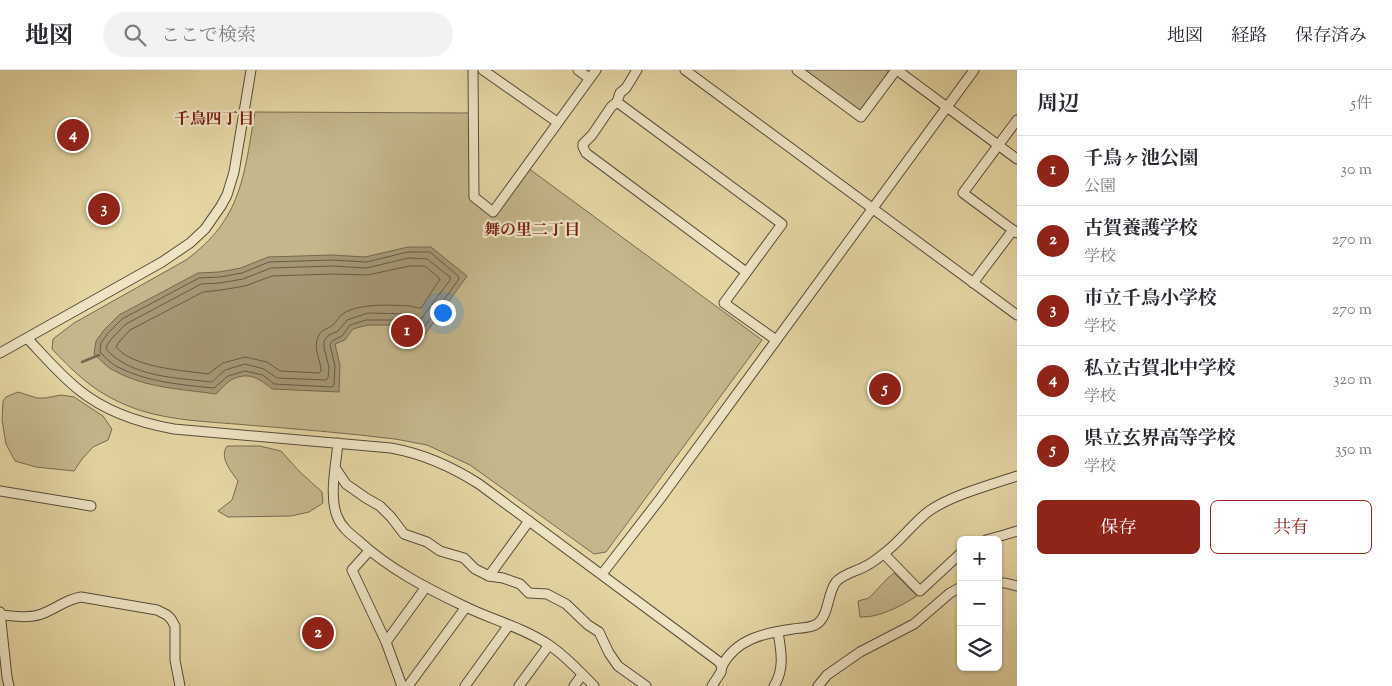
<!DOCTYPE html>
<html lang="ja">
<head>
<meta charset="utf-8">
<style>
  body { margin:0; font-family:"Sorts Mill Goudy","Noto Serif JP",serif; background:#f2f2f3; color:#2b2b33 }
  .controls { position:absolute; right:15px; bottom:15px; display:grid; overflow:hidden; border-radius:8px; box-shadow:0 1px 4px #0004 }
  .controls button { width:45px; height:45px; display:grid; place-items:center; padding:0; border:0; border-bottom:1px solid #e1e1e2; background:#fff; color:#2b2b33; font:25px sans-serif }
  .you { position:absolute; left:442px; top:242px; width:18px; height:18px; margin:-12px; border:4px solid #fff; border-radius:50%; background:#1a73e8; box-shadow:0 0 0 8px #1a73e833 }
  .badge { display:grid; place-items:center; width:32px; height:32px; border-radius:50%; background:#8f2418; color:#fff; font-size:16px; font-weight:700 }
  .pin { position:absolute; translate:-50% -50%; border:2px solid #fff; box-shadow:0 1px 5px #0006 }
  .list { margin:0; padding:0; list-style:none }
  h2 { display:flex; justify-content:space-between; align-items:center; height:65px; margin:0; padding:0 20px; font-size:21px }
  h2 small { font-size:16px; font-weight:400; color:#7c7c81 }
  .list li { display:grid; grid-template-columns:32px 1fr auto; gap:15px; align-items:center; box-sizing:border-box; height:70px; padding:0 20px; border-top:1px solid #e1e1e2 }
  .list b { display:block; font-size:19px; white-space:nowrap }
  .list p { margin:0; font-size:16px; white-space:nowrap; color:#7c7c81 }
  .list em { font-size:16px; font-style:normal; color:#7c7c81 }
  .actions { display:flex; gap:10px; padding:15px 20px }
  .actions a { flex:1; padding:11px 0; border:1px solid #8f2418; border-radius:8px; text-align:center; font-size:18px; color:#8f2418 }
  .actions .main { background:#8f2418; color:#fff }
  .icon { flex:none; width:28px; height:28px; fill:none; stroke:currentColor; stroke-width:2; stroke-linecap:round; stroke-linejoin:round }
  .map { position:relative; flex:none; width:1017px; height:616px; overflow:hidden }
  header { display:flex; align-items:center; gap:30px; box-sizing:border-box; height:70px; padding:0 25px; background:#fff; border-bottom:1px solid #e1e1e2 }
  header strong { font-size:24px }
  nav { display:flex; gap:28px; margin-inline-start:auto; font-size:18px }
  .search { width:350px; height:45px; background:#f2f2f3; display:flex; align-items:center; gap:12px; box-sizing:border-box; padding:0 18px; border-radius:28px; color:#7c7c81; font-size:19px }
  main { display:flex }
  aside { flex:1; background:#fff }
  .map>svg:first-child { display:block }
  .green { fill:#c5b78c; stroke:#766a52 }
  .water { fill:#a59774; stroke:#73674f }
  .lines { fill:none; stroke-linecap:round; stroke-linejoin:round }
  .shore { stroke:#665a46; stroke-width:1 }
  .stream { stroke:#73674f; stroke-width:2.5 }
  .minor-casing { stroke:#574c3b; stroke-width:11 }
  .minor { stroke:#eee4c4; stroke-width:9 }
  .labels { text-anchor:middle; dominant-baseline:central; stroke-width:4.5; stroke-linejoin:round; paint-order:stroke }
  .neighbourhood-label { font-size:16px; font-weight:bold; fill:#7a1f14; stroke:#eee4c4 }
</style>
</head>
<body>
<header>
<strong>地図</strong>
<div class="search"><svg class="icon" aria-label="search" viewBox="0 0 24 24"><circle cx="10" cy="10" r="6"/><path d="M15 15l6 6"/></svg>ここで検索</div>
<nav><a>地図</a><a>経路</a><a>保存済み</a></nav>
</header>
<main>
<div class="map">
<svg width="1017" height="616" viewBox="0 0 1017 616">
  <rect width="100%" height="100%" fill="#e5d6a4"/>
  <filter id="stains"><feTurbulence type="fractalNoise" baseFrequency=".004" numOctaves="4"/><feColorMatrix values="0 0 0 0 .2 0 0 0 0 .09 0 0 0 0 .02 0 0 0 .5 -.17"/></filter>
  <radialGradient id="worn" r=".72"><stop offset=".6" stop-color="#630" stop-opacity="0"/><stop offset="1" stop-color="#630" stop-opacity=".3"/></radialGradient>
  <g class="green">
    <path d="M803,0h85v3l-26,37h-4z"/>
    <path d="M255,42l214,1 2,86 22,18 35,-49 234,172 -156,212 -12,2 -124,-89 -43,-20 -32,-6c-49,-6 -98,-10 -148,-14 -44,-4 -90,-4 -130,-24 -26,-12 -46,-32 -65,-52l1,-10 21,-16 112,-63c56,-41 58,-85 69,-148z"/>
    <path d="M18,322l19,6h8l16,-3 13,2 29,19 9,13 -4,11 -15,7 -11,12 -8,12 -38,-4 -21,-6 -9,-17 -4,-24 1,-19 3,-4z"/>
    <path d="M227,376h33l21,5 18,20 23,21 1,11 -14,9 -18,4 -63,1 -10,-6 14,-11 6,-19c-7,-10 -19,-23 -11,-35z"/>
    <path d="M894,503l23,23c-16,10 -38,22 -57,21l-2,-16 11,-3 18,-19z"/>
  </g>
  <path class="water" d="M408,177h23l36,29 -46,64 -12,-15h-41l-15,4 -8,11 -10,4 5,21 -1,27 -67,-3c-13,-11 -24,-18 -41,-9 -5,3 -10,9 -15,14 -34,-5 -71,-6 -101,-23 -8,-3 -15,-12 -21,-17l2,-13 8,-11 15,-15 79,-42 21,-1 22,-4 27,-11 64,-2 33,2z"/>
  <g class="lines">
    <g class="shore">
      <path d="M408,182h22l28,24 1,3 -37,51 -3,-1 -6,-7 -3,-2h-44l-16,5 -8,11 -10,5 -2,4 5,21 -1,19 -2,2 -58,-3 -11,-9 -18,-4 -17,5 -14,12c-32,-3 -67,-6 -96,-21 -7,-3 -13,-10 -18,-15l1,-9 7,-10 14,-14 77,-41 21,-1 22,-4 27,-11 63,-2 34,2z"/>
      <path d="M409,188l18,1 23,18v3l-29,39 -10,-5 -43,-1 -21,7 -9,11 -9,4 -5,6v7l5,19 -1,11 -2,2 -49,-2 -13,-9 -19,-5 -20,6 -13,12c-35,-4 -81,-5 -106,-33l1,-4 6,-8 13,-13 75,-40 19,-1 23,-4 28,-11 61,-2 34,2z"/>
      <path d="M410,196h15l15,13 -19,29c-4,0 -7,-1 -11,-2 -20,-1 -49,-3 -66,7 -5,3 -7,8 -11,12 -7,5 -13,4 -16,15 -3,11 4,21 4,31l-2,2 -39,-2 -13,-9 -22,-5 -22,6 -15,11c-27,-4 -74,-6 -92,-27l3,-5 11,-12 73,-38 18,-2 24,-4 27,-10 60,-2 35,1z"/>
    </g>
    <path class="stream" d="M82,292l17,-7"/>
    <defs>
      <g id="minor">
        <path d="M473,0l1,127 19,15 103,-142"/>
        <path d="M483,0l74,52"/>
        <path d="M578,0l11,8"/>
        <path d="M637,0l-11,18 -6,5 -3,9 -6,5 -19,28 -9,9v3l3,6 160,119"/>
        <path d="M685,0l332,245"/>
        <path d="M797,0l64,47 35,-47"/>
        <path d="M897,0l120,89"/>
        <path d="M617,32l165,122 -58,79 52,37"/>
        <path d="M1017,50l-54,73 54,40"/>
        <path d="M973,213l40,-53"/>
        <path d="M27,268c17,18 33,37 52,52 27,22 61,33 95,39l217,19c33,6 60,18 88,36l239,177 4,5 -1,6 -9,14"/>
        <path d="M0,283l162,-91 28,-19 15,-14 16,-23 6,-11 7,-23 17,-102"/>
        <path d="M338,373c-2,21 -9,53 -1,73 4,11 13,18 22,25 30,28 69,48 107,66 27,13 58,21 83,38 17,11 31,27 45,41"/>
        <path d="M336,399l10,15 20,14 14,8 11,11 13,17 23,8 13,9 24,7 11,11 14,7 14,2 17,6 9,9 18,1 19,10 22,21 11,7 10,21 9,13 28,20"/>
        <path d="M0,421l91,15"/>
        <path d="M986,470l18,-5 13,-4"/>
        <path d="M369,481l-17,19 34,72 16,44"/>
        <path d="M884,484l36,37 41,-38"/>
        <path d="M602,504l58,-75 314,-429"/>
        <path d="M489,506l40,-55"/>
        <path d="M998,513h7l12,3"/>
        <path d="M0,542l7,65 2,9"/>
        <path d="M1,545c14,1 30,4 43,-2 13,-5 23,-14 37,-16l76,13 10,5 4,4 4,7v34l5,26"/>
        <path d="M386,572l40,-55"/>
        <path d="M722,596c14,-27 42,-33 71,-37 7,-1 16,-1 22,-4 14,-6 12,-32 21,-43 7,-8 21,-11 30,-16 6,-3 11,-7 16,-11 17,-12 30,-31 47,-44 23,-16 61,-26 88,-35"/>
        <path d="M408,616l58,-79"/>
        <path d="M465,616l44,-61"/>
        <path d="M519,616l30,-41"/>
        <path d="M574,616l8,-11"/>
        <path d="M774,616c11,-17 7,-36 4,-54"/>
        <path d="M818,616l9,-11 33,-23 54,-28 36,-31 11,-6"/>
      </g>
    </defs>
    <use href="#minor" class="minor-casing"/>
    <use href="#minor" class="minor"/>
  </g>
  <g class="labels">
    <g class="neighbourhood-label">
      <text x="214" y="50">千鳥四丁目</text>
      <text x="532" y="161">舞の里二丁目</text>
    </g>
  </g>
  <rect width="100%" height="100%" filter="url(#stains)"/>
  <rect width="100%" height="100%" fill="url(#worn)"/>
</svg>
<div class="controls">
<button>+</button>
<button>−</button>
<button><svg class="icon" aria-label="layers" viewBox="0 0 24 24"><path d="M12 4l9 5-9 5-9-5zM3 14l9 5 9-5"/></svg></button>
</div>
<div class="you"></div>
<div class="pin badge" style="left:407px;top:261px">1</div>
<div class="pin badge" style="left:318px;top:563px">2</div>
<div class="pin badge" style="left:104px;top:139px">3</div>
<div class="pin badge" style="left:73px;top:65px">4</div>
<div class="pin badge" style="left:885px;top:319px">5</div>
</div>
<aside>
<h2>周辺<small>5件</small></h2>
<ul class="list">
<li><span class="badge">1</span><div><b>千鳥ヶ池公園</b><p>公園</p></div><em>30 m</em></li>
<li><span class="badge">2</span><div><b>古賀養護学校</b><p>学校</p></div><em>270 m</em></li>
<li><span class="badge">3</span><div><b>市立千鳥小学校</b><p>学校</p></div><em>270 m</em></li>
<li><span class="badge">4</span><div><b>私立古賀北中学校</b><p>学校</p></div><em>320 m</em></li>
<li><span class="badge">5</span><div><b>県立玄界高等学校</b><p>学校</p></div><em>350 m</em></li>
</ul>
<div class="actions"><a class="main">保存</a><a>共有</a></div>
</aside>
</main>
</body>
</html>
